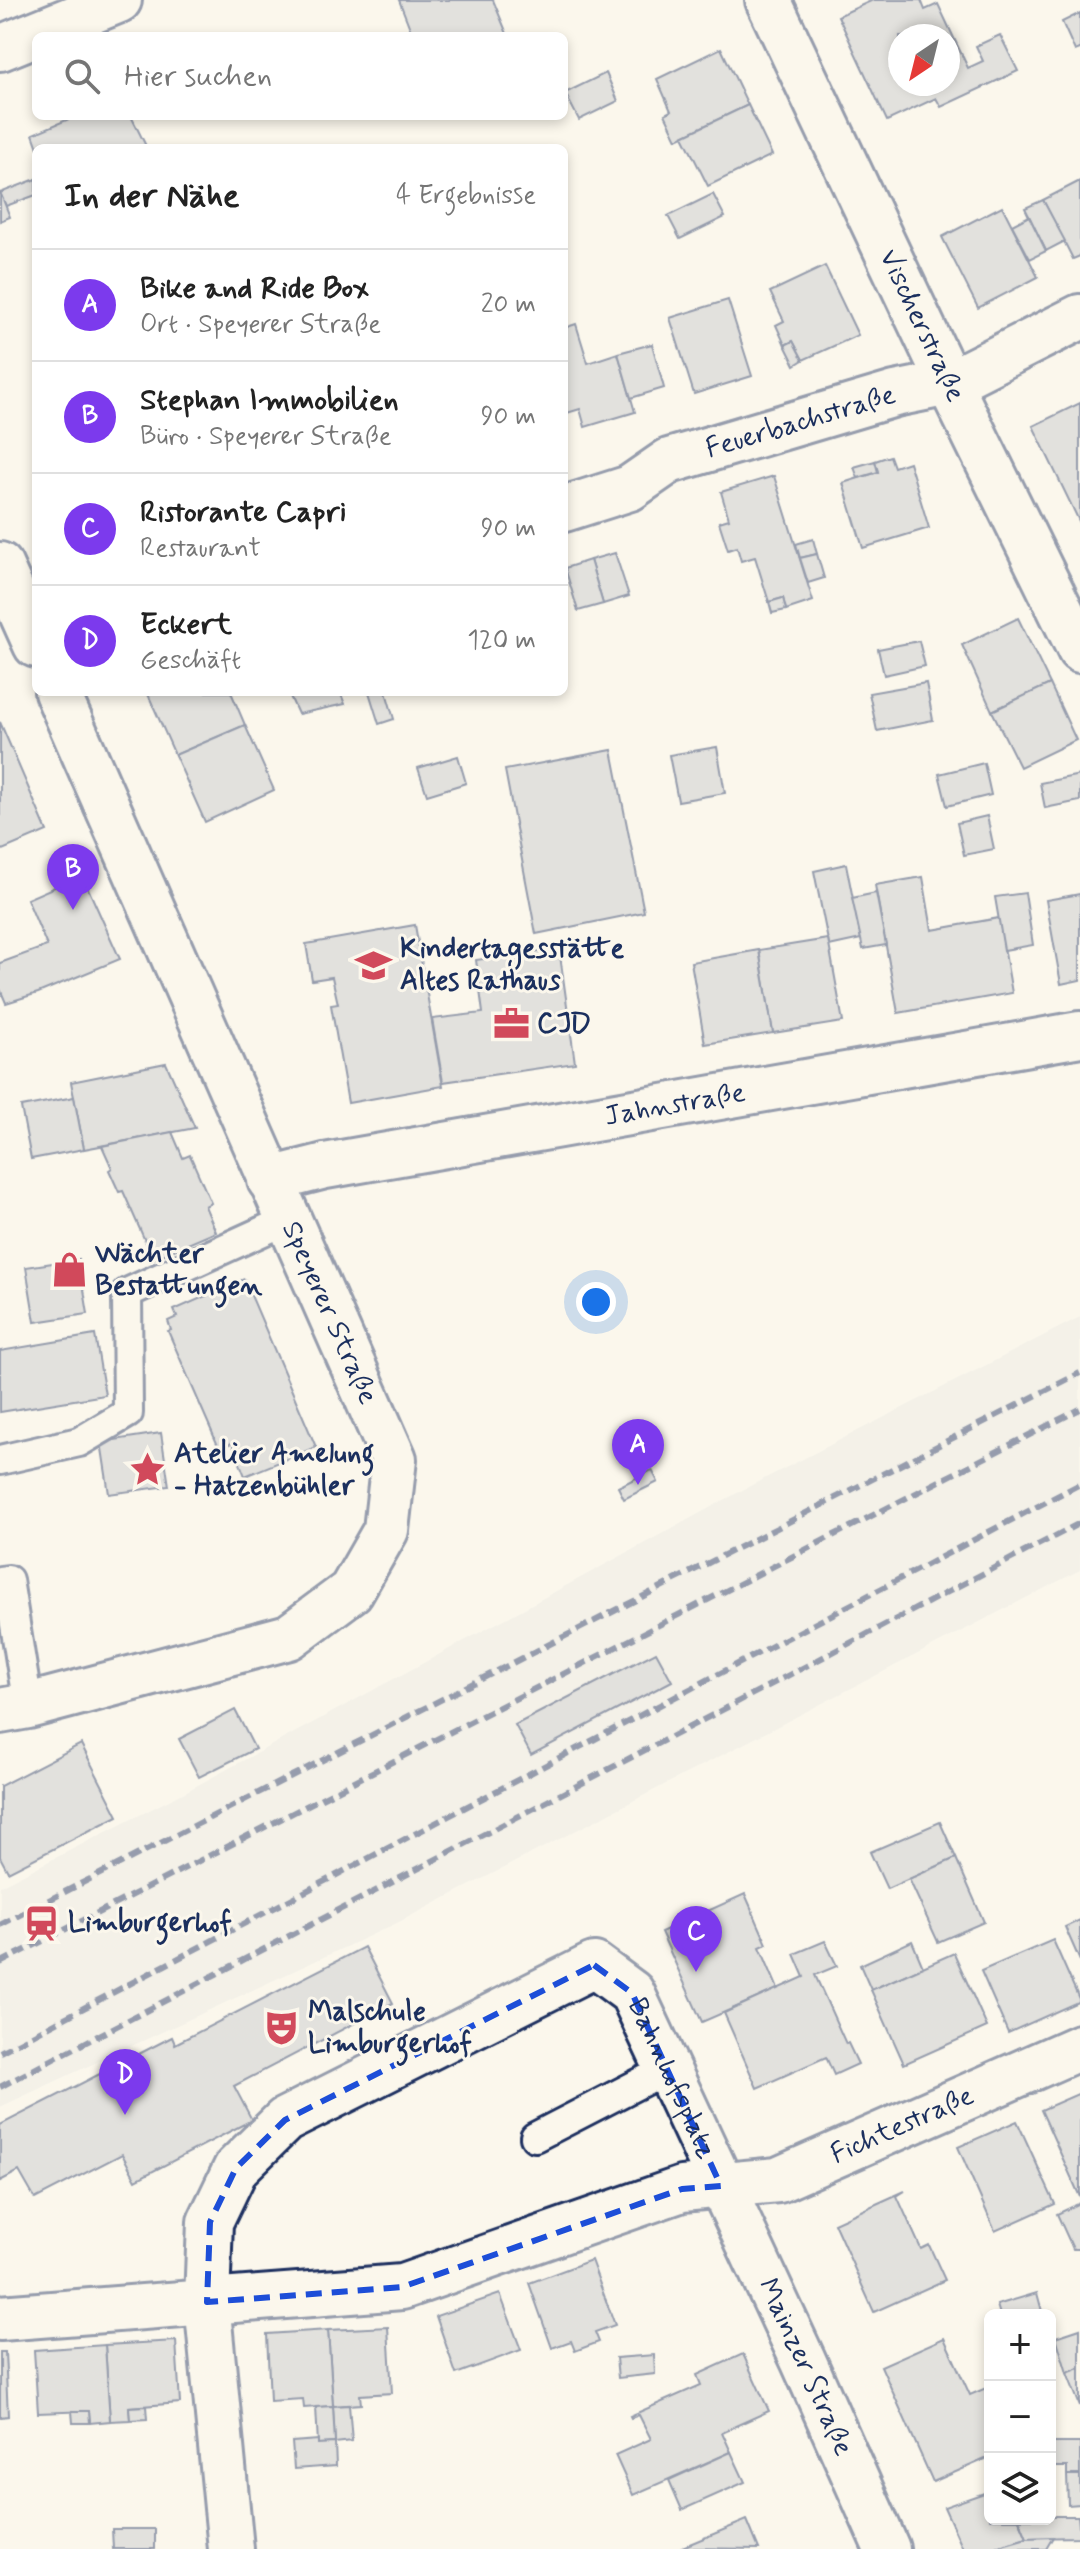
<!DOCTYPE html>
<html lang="de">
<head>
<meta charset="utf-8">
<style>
  body { margin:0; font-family:Mynerve,sans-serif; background:#f6f6f6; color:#222 }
  .controls { position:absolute; right:24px; bottom:24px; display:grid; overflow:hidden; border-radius:12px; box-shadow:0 4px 12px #0003 }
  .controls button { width:72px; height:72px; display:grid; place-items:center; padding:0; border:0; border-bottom:2px solid #e0e0e0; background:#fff; color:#222; font:40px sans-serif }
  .compass { position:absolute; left:888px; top:24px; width:72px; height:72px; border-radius:50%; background:#fff; box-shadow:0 4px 12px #0003; rotate:215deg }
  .you { position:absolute; left:596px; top:1302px; width:28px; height:28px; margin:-20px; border:6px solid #fff; border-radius:50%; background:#1a73e8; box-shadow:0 0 0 12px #1a73e833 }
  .badge { display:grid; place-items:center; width:52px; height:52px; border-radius:50%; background:#7c3aed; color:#fff; font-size:26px; font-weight:700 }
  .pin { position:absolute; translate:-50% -66px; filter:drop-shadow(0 2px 4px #0008) }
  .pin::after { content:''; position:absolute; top:42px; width:28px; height:24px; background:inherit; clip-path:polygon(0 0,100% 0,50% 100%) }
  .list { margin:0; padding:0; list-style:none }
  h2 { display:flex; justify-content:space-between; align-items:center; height:104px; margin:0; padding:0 32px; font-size:34px }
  h2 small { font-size:26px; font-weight:400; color:#767676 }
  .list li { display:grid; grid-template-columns:52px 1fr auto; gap:24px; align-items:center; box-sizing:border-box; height:112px; padding:0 32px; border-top:2px solid #e0e0e0 }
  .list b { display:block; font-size:30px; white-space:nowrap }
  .list p { margin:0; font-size:26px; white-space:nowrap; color:#767676 }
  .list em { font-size:26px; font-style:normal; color:#767676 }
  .icon { flex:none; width:44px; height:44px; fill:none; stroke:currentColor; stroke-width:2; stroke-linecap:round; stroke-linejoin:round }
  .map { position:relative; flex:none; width:1080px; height:2549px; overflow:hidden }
  .search { position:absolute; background:#fff; box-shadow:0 4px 12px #0003; left:32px; top:32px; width:536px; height:88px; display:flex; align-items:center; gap:20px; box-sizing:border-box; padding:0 28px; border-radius:12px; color:#767676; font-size:30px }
  .panel { position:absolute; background:#fff; box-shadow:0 4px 12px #0003; left:32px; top:144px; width:536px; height:552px; border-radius:12px }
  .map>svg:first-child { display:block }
  .built { fill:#eae8e2 }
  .building { fill:#c3c5c9; stroke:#1b2f5e; stroke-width:2; fill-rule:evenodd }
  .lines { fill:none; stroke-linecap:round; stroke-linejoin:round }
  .lane-casing { stroke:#1b2f5e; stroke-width:34 }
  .street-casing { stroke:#1b2f5e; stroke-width:50 }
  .lane { stroke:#fbf7ec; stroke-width:28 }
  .street { stroke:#fbf7ec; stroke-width:44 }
  .rail { stroke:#1b2f5e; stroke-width:6; stroke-dasharray:12 6; stroke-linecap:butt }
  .marked { fill:none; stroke:#1d4ed8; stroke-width:6; stroke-dasharray:16 10; stroke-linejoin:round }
  .labels { text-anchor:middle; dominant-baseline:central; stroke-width:6; stroke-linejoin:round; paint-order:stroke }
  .street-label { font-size:28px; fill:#1b2f5e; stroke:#fbf7ec }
  .poi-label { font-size:28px; font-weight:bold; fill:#1b2f5e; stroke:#fbf7ec; text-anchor:start }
</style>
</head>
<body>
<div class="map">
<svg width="1080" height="2549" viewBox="0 0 1080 2549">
  <rect width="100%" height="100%" fill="#fbf7ec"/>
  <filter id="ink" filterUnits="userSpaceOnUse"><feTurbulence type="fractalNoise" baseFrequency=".0125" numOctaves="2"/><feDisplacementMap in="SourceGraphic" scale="16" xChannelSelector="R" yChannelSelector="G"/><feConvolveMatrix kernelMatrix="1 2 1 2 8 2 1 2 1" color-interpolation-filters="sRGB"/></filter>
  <g filter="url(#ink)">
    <path class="built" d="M1080,1317v253l-685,354 -395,183v-221l185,-94 567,-307z"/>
    <g class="building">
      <path d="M399,0h94l15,36h-95z"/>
      <path d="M873,0h48l4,10 13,-6 30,64 15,-7 -7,-15 24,-11 18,36 -77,36 -5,-9 -49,23 -49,-105zM900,36h48v48h-48z"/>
      <path d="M1080,13v36l-5,2 -13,-29z"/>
      <path d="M721,48l27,57 -71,34 -12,-25 6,-3 -14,-32z"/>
      <path d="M606,73l12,28 -39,19 -14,-27z"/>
      <path d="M748,105l24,50 -64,31 -25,-50z"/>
      <path d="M76,116h55l16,32h-109l-5,-14z"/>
      <path d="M36,179v16l-30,11 -6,-13z"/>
      <path d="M1080,181v75l-7,3 -30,-59z"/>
      <path d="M0,192l10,25 -10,4z"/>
      <path d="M713,194l12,23 -45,22 -12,-23z"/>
      <path d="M1043,200l22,41 -19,10 -21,-43z"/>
      <path d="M1002,206l36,71 -60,31 -36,-71z"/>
      <path d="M1029,216l17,35 -16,8 -18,-34z"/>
      <path d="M825,266l33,69 -55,25 -10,-19 -8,4 -9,-20 8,-4 -14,-29z"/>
      <path d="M728,300l24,76 -58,18 -24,-76z"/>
      <path d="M576,324l12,39 30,-10 17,59 -50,15 -5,-18 -16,5v-86z"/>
      <path d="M793,341l10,19 -8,5 -10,-20z"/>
      <path d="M652,344l12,44 -33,10 -13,-45z"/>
      <path d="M1080,403v120l-47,-97z"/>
      <path d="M890,456l4,11 15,-5 20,66 -66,20 -20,-65 35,-11 -3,-11z"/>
      <path d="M875,461l3,11 -20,6 -4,-11z"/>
      <path d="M774,476l39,125 -27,9 -3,-12 -14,4 -14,-45 -14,4 -4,-14 -9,3 -9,-28 10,-3 -8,-27z"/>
      <path d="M813,539l4,15 -17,4 -4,-14z"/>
      <path d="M615,553l14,43 -26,8 -13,-44z"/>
      <path d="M817,554l7,24 -16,5 -8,-25z"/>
      <path d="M590,560l13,44 -25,7 -13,-43z"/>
      <path d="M783,598l3,12 -14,3 -3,-11z"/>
      <path d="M1018,618l32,66 -58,27 -30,-66z"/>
      <path d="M919,641l6,25 -41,9 -6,-26z"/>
      <path d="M926,683l7,37 -56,11 -8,-38z"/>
      <path d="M1050,684l26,56 -56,27 -28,-56z"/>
      <path d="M147,692h84l14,33 -70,30z"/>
      <path d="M288,692h52l5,12 -47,10z"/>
      <path d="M369,692h17l8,27 -15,5z"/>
      <path d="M0,722l47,109 -47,20z"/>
      <path d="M245,725l29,65 -69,32 -30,-67z"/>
      <path d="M717,747l8,46 -47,8 -9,-46z"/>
      <path d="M612,750l32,162 -108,22 -31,-164z"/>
      <path d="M458,756l8,27 -39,12 -9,-27z"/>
      <path d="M984,763l7,32 -44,11 -8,-32z"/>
      <path d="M1080,775v26l-35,7 -5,-25z"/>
      <path d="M987,816l7,33 -30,6 -7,-32z"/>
      <path d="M846,864l15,75 -32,7 -15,-75z"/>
      <path d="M82,875l38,84 -82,34 -32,10 -6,-14v-26l47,-17 -20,-47z"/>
      <path d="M923,877l9,53 67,-12 13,75 -114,20 -23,-128z"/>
      <path d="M876,893l10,52 -23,4 -11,-51z"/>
      <path d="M1025,893l8,52 -29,5 -9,-53z"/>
      <path d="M1080,894v86l-19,4 -15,-84z"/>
      <path d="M415,925l28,161 -95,17 -17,-98 7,-1 -6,-27 -20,3 -6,-36z"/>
      <path d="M828,939l15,83 -70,11 -14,-83z"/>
      <path d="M559,948l16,115 -132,19 -11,-63 51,-6 -7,-53z"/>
      <path d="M759,950l14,83 -68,11 -14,-82z"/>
      <path d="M166,1063l29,65 -111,21 -13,-67z"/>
      <path d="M74,1097l10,52 -53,10 -10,-52z"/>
      <path d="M172,1132l11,26 7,-3 21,48 -6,3 11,26 -63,27 -30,-68 -4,1 -10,-22 3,-2 -10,-22z"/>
      <path d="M79,1259l9,55 -53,8 -9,-55z"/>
      <path d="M244,1279l72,168 -71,29 -13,-33 -13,5 -51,-117 3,-1 -3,-9 9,-4 -3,-7z"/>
      <path d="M95,1335l10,60 -105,17v-61z"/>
      <path d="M161,1433l8,53 -60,8 -8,-52z"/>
      <path d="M652,1470l6,12 -34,17 -6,-12z"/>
      <path d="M656,1652l16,29 -141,74 -16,-30z"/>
      <path d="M235,1710l20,39 -56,28 -20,-38z"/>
      <path d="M81,1744l37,72 -110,56 -8,-15v-71z"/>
      <path d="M940,1822l16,36 -69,31 -17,-37z"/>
      <path d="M956,1858l28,64 -46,20 -29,-63z"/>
      <path d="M745,1894l22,50 -7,3 18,42 -76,33 -41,-90z"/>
      <path d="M1080,1920v41l-15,-34z"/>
      <path d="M1053,1940l27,61 -72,32 -27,-62z"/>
      <path d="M825,1941l12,25 -22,9 31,69 2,-1 10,21 -24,11 -8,-18 -69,31 -33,-75 80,-36 -10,-23z"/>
      <path d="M912,1941l11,26 -52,23 -11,-25z"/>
      <path d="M364,1947l29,56 -159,83 18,34 -116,60 -14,-26 -87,45 -16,-28 -19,10v-56l172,-88 3,7z"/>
      <path d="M954,1953l33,74 -83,37 -33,-74z"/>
      <path d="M1080,2093v104l-39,-87z"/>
      <path d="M1017,2121l38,83 -60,27 -37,-84z"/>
      <path d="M905,2191l-8,5 24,53 8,-4 16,35 -71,32 -40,-89z"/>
      <path d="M1080,2203v46h-7l-16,-35z"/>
      <path d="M591,2260l24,65 -20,7 4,10 -24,9 -4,-10 -19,7 -23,-65z"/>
      <path d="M1037,2293l6,22h-43l-3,-10z"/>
      <path d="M500,2294l21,56 -65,24 -20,-58z"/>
      <path d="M388,2327l4,66 -32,2 1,9 -28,2 -5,-76z"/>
      <path d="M1080,2329v39l-13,5 -11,-36z"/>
      <path d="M328,2330l5,76 -29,2 -1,-9 -33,2 -3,-67z"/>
      <path d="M944,2338l26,57 16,-7 4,10v59l-57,25 -52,-116z"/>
      <path d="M176,2341l4,62 -51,4 1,13 -20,1 -5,-76z"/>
      <path d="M105,2345l5,76 -20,2 -1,-12 -51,2 -4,-63z"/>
      <path d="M0,2352h5l3,64 -8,1z"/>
      <path d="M743,2354l26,57 -47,21 9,20 -98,43 -18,-40 36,-16 -12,-24 -8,3 -1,-2 71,-31 -4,-10z"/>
      <path d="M654,2355l1,19 -37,4 -2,-20z"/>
      <path d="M1080,2368v38l-13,-33z"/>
      <path d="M349,2405l3,36 -17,2 -2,-37z"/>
      <path d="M146,2406l1,13 -17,1 -1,-13z"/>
      <path d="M333,2406l2,37 -17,1 -2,-37z"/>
      <path d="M72,2411h17l1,12h-17z"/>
      <path d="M318,2440v4l17,-1 1,23 -42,3 -2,-27z"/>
      <path d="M1050,2443h30v32h-13v-8h-17z"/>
      <path d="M731,2452l14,30 -63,28 -13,-30z"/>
      <path d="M1067,2475h13v29l-12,1z"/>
      <path d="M990,2491v28h29l8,19 -38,11h-26l-19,-42z"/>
      <path d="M1050,2516h28l2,21 -53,1 -8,-19h31z"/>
      <path d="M747,2520l12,29 -79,-1z"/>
      <path d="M112,2529h43v20h-42z"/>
      <path d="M1053,2537l-7,12h-57l38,-11z"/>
    </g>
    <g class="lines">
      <defs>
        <g id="lane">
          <path d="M0,1460l79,-18 49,-29 -1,-120 160,-73"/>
          <path d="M0,1581l8,-1 20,126"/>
          <path d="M535,2137l132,-68"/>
        </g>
        <g id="street">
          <path id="s1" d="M768,0l181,383 131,267"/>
          <path d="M0,48l119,-48"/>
          <path id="s2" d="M564,509l66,-21 39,-27 226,-67 54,-11 131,-66"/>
          <path d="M0,565l36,80"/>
          <path id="s3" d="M270,1180l55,-14 755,-132"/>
          <path d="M0,1711l28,-5 261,-69 62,-46 35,-61 8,-71 -337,-767"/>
          <path id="s4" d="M0,2318l402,-31 280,-98 96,-9 302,-133"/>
          <path id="s5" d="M231,2549l-24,-247 3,-80 26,-54 49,-48 309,-155 38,28 171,367 84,189"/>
        </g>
      </defs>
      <use href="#lane" class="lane-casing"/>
      <use href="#street" class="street-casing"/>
      <use href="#lane" class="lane"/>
      <use href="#street" class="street"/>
      <g class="rail">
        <path d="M0,1925l1080,-552"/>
        <path d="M0,1963l1080,-554"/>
        <path d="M0,2052l1080,-568"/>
        <path d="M0,2087l1080,-564"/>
      </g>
    </g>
  </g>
  <path d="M0 0H1080V2549H0ZM594,1965l38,28 89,193 -39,3 -280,98 -195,15 3,-80 26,-54 49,-48z" fill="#fbf7ec" fill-opacity=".55" fill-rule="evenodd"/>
  <path class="marked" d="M594,1965l38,28 89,193 -39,3 -280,98 -195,15 3,-80 26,-54 49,-48z"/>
  <defs>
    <symbol id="school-bare" viewBox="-9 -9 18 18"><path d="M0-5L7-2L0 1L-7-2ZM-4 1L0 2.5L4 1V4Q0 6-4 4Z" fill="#d1495b" stroke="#fbf7ec" stroke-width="2.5" paint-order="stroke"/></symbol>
    <symbol id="office-bare" viewBox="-9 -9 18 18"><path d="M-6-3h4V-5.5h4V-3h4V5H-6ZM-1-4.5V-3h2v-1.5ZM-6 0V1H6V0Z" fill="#d1495b" stroke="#fbf7ec" stroke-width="2.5" paint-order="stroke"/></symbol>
    <symbol id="shop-bare" viewBox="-9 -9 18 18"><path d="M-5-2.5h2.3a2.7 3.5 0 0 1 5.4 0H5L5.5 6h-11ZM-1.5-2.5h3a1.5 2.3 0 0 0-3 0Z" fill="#d1495b" stroke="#fbf7ec" stroke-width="2.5" paint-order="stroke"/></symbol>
    <symbol id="sight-bare" viewBox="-9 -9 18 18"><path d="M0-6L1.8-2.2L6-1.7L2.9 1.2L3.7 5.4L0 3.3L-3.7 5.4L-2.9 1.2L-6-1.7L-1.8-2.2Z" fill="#d1495b" stroke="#fbf7ec" stroke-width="2.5" paint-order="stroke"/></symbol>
    <symbol id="station-bare" viewBox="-9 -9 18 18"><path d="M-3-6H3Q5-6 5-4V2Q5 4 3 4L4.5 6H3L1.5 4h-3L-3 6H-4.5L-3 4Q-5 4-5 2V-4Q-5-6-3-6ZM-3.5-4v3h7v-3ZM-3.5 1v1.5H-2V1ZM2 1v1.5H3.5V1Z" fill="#d1495b" stroke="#fbf7ec" stroke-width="2.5" paint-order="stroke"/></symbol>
    <symbol id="theatre-bare" viewBox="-9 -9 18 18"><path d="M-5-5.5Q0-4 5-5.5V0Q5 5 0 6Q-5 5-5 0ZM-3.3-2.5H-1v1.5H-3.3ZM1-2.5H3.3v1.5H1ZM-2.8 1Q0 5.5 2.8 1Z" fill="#d1495b" stroke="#fbf7ec" stroke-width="2.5" paint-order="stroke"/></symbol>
  </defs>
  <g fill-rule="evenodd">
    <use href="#school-bare" x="348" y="940" width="51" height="51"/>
    <use href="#office-bare" x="486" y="998" width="51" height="51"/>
    <use href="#shop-bare" x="44" y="1244" width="51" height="51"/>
    <use href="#sight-bare" x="122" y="1444" width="51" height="51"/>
    <use href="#station-bare" x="16" y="1898" width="51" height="51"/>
    <use href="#theatre-bare" x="256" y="2002" width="51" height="51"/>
  </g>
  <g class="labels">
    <g class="street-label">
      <text stroke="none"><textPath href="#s1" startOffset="360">Vischerstraße</textPath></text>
      <text stroke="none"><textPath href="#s2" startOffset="254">Feuerbachstraße</textPath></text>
      <text stroke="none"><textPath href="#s3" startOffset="412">Jahnstraße</textPath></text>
      <text transform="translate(329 1313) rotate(66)">Speyerer Straße</text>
      <text stroke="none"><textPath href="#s5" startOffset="944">Bahnhofsplatz</textPath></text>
      <text stroke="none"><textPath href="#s4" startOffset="932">Fichtestraße</textPath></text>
      <text stroke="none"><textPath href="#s5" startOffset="1262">Mainzer Straße</textPath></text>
    </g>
    <g class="poi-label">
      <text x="400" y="949">Kindertagesstätte<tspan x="400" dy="32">Altes Rathaus</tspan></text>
      <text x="537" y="1024">CJD</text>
      <text x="95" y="1254">Wächter<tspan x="95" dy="32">Bestattungen</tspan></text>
      <text x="174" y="1454">Atelier Amelung<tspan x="174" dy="32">- Hatzenbühler</tspan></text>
      <text x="68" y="1923">Limburgerhof</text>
      <text x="308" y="2012">Malschule<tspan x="308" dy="32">Limburgerhof</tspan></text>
    </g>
  </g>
</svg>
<div class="controls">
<button>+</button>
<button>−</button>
<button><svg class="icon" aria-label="layers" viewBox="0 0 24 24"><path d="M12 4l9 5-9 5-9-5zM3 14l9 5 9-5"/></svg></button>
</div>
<svg class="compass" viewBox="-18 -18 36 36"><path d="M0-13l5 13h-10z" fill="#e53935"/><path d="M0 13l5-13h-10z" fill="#767676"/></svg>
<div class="you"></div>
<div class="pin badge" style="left:638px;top:1485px">A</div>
<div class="pin badge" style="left:73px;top:910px">B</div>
<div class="pin badge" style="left:696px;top:1972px">C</div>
<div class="pin badge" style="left:125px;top:2115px">D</div>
<div class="search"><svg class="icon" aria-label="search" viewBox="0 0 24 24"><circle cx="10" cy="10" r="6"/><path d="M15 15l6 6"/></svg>Hier suchen</div>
<section class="panel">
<h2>In der Nähe<small>4 Ergebnisse</small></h2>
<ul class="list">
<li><span class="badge">A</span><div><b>Bike and Ride Box</b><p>Ort · Speyerer Straße</p></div><em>20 m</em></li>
<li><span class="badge">B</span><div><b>Stephan Immobilien</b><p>Büro · Speyerer Straße</p></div><em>90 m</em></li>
<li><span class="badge">C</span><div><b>Ristorante Capri</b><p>Restaurant</p></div><em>90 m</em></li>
<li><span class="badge">D</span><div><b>Eckert</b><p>Geschäft</p></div><em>120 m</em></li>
</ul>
</section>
</div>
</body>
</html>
